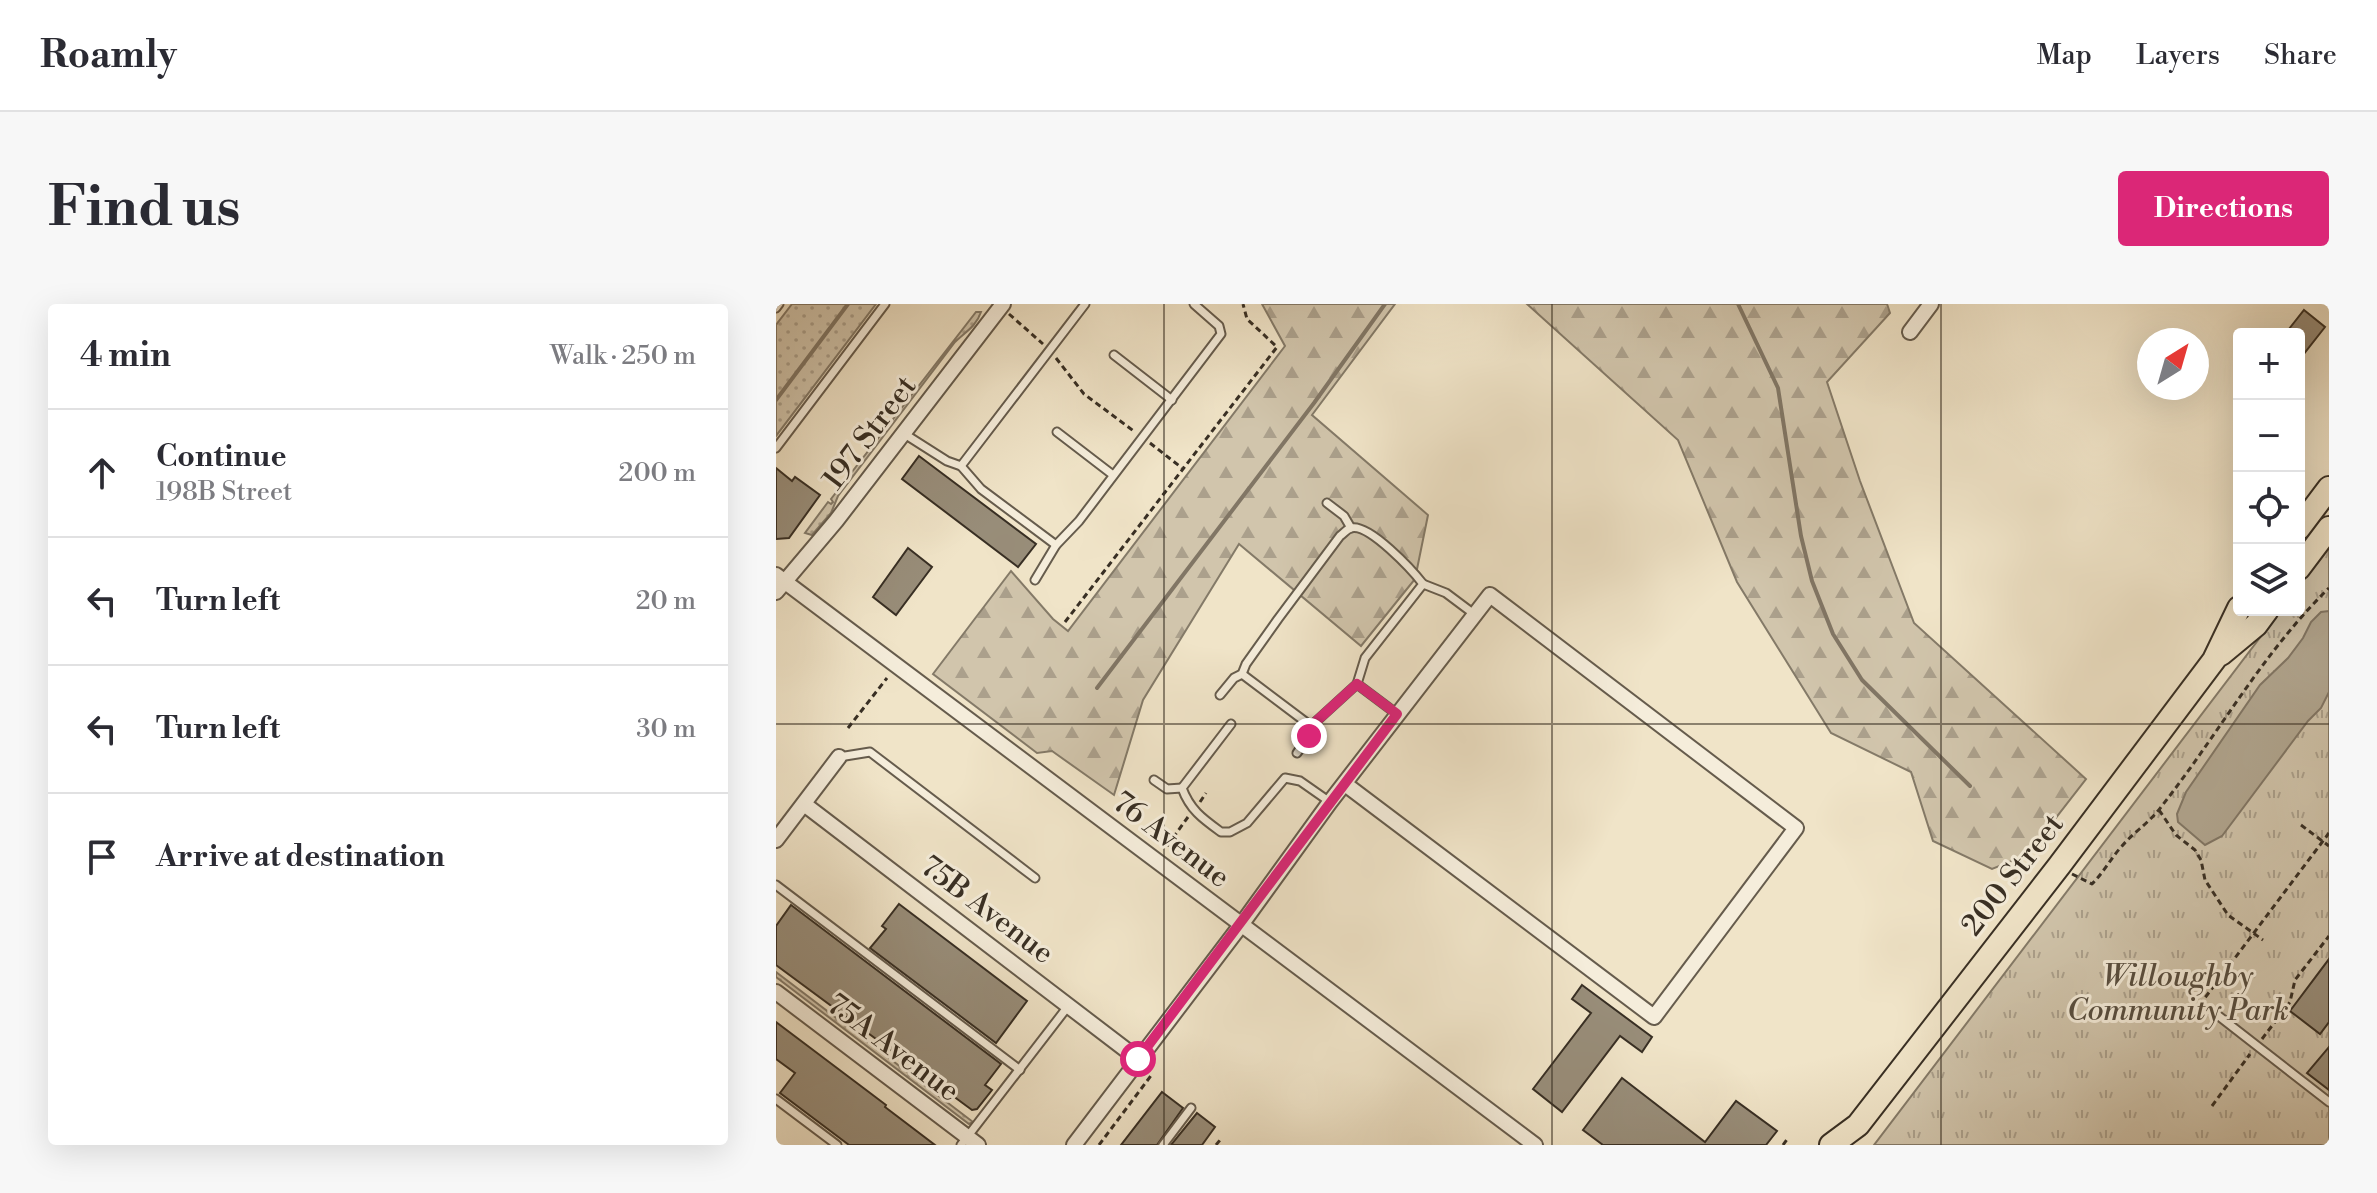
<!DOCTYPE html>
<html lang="en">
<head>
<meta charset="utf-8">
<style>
  body { margin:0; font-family:"Libre Bodoni",serif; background:#f7f7f7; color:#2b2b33 }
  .controls { position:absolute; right:24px; top:24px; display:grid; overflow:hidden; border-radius:8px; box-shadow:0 8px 32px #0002 }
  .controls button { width:72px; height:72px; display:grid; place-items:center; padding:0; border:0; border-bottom:2px solid #e1e1e2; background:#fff; color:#2b2b33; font:40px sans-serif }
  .compass { position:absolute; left:1361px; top:24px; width:72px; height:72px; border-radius:50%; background:#fff; box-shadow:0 8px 32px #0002; rotate:37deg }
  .stop { position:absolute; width:24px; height:24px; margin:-18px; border:6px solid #db2777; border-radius:50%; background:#fff }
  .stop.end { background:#db2777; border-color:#fff; box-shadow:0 2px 8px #0008 }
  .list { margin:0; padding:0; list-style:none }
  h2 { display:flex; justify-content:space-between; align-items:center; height:104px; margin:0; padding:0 32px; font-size:34px }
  h2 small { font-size:26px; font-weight:400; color:#7c7c81 }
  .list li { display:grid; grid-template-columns:52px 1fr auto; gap:24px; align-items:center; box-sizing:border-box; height:128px; padding:0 32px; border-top:2px solid #e1e1e2 }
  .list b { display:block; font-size:30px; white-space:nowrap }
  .list p { margin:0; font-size:26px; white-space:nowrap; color:#7c7c81 }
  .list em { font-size:26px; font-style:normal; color:#7c7c81 }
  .icon { flex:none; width:44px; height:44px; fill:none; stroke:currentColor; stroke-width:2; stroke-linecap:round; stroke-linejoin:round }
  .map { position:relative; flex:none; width:1553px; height:841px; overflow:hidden; border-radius:8px }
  header { display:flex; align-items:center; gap:48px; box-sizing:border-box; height:112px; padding:0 40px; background:#fff; border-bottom:2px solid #e1e1e2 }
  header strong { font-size:38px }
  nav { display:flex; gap:44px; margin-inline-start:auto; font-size:28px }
  .intro { display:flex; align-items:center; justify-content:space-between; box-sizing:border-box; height:192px; padding:0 48px }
  h1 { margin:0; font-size:56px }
  .button { padding:20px 36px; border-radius:8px; background:#db2777; color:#fff; font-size:28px; font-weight:700 }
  main { display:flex; gap:48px; padding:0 48px }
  aside { flex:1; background:#fff; border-radius:8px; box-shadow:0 8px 32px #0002 }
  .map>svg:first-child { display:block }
  .grass { fill:url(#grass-dots); stroke:#847a68; stroke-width:2 }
  .forest { fill:url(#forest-firs); stroke:#847a68; stroke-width:2 }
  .park { fill:url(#park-tufts); stroke:#847a68; stroke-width:2 }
  .water { fill:#b1a690; stroke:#817665; stroke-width:2 }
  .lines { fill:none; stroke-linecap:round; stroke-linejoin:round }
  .stream { stroke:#817665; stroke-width:4 }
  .building { fill:#988d79; stroke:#382f24; stroke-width:2 }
  .service-casing { stroke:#665c4d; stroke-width:11 }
  .minor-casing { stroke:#665c4d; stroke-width:18 }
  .primary-casing { stroke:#382f24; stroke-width:26 }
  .path { stroke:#382f24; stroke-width:3; stroke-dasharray:6 4; stroke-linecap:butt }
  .service { stroke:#f5eddb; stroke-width:7 }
  .minor { stroke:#f5eddb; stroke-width:14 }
  .primary { stroke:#f0e4c8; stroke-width:22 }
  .route { stroke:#db2777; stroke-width:10 }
  .grid { fill:none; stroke:#382f24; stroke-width:2; stroke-opacity:0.55 }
  .labels { text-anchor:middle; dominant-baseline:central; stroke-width:6; stroke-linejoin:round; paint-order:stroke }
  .street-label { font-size:30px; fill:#382f24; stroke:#f5eddb }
  .park-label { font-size:30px; font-style:italic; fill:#574d3f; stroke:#f5eddb }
</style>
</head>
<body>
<header>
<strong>Roamly</strong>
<nav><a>Map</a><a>Layers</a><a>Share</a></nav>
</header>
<div class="intro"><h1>Find us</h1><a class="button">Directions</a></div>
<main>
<aside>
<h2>4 min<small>Walk · 250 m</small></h2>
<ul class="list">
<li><svg class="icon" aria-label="ahead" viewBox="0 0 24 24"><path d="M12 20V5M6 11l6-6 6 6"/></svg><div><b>Continue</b><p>198B Street</p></div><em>200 m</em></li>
<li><svg class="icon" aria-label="left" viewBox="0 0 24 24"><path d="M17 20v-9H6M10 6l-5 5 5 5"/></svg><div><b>Turn left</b></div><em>20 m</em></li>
<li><svg class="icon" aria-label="left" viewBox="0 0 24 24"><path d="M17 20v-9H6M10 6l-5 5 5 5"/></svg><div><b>Turn left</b></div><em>30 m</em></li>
<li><svg class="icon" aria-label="arrive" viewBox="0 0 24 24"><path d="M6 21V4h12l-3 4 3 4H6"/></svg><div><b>Arrive at destination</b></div></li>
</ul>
</aside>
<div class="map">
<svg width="1553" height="841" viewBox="0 0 1553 841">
  <defs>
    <pattern id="grass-dots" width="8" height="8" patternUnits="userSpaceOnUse" patternTransform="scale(2)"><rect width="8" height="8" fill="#d1c5ac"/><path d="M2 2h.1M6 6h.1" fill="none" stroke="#aba08c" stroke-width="1.8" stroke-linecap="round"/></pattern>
    <pattern id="forest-firs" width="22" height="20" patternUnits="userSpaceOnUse" patternTransform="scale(2)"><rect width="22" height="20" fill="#d1c5ac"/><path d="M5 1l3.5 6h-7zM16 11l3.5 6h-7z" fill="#aba08c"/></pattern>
    <pattern id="park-tufts" width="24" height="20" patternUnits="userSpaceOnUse" patternTransform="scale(2)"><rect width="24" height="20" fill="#d1c5ac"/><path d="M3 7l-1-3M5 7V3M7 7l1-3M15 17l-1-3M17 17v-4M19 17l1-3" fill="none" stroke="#aba08c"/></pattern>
  </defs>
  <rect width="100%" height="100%" fill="#f0e4c8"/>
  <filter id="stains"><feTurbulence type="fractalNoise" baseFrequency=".0025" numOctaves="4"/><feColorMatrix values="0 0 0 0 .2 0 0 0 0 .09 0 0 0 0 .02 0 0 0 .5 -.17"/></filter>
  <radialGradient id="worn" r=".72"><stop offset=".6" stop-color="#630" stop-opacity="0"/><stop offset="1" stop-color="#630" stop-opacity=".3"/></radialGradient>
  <g class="grass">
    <path d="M16,0h84l-100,132v-111z"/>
    <path d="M200,8h5c-5,15 -16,20 -26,30l-117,154 -7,17 -19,22 -7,-2 23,-31 3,2 2,-2 -2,-3z"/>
    <path d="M0,668l197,150 -4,2 -193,-147z"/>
  </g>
  <g class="forest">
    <path d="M486,0h133l-83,111 116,100 -13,64 -54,67 -122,-102 -96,156 -29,95 -62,-44 -15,2 -104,-79 78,-103 42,48 15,12 217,-285z"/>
    <path d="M751,0h360l3,9 -63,69 33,99 54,142 172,156 -59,76 -35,14 -59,-28 -22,-69 -80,-39 -94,-151 -59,-142z"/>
  </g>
  <path class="park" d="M1553,243v598h-455l407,-535h18v-24z"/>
  <path class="water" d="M1553,307v81l-8,16 -13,13 -86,115 -17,9 -27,-23 -1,-8 9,-22 74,-107 28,-27 15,-20 8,-16 10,-10z"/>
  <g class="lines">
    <g class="stream">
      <path d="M962,0l40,84 23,148 11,45 21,53 29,46 108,106"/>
      <path d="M0,96l72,-96"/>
      <path d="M321,384l217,-285 71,-99"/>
    </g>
  </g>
  <g class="building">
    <path d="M1528,6l21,17 -26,33v-26h-14z"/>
    <path d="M143,152l117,88 -18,23 -116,-88z"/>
    <path d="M0,164l16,13 3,-4 25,18 -31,43 -13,1z"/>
    <path d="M132,244l24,19 -36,48 -23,-18z"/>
    <path d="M123,600l128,97 -31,42 -126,-95 16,-19 -4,-3z"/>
    <path d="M15,601l210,159 -16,21 7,5 -15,19 -5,1 -196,-145v-39z"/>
    <path d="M1553,655v63l-9,12 -30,-23z"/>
    <path d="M806,681l70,52 -10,15 -22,-16 -58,76 -29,-23 58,-76 -19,-14z"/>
    <path d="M0,718l110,83 -1,2 50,38h-86l-69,-52 15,-20 -19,-14z"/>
    <path d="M1553,743v43l-22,-17z"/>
    <path d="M846,774l83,64 31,-41 41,30 -11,14h-163l-20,-15z"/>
    <path d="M386,788l21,16 -26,37h-36z"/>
    <path d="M421,809l18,14 -13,18h-31z"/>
  </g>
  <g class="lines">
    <defs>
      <g id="service">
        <path d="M0,4l3,-4"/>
        <path d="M338,51l58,45"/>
        <path d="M281,128l56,43"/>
        <path d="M127,129l44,28 14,5 20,23 75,56"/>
        <path d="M0,144l109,-144"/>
        <path d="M185,162l124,-162"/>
        <path d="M551,199l17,13 7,12"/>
        <path d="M259,276l21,-35 23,-24 142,-187 -2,-8 -25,-22"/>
        <path d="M647,280l23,9 28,21"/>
        <path d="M466,370l69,52 -2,10 -12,17"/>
        <path d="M444,391l14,-17 8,-4 4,-10 32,-45 62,-83c4,-3 7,-7 11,-8 18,-5 62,43 72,56l-58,74 -8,26 40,30"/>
        <path d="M455,420l-49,64c8,22 21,31 39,44h9l17,-9 38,-45 15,3 30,21"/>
        <path d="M535,422l46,-42"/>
        <path d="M63,453l31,-5 165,126"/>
        <path d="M378,476l13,9 15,-1"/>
        <path d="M0,581l244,185"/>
        <path d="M1435,706l118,92"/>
        <path d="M0,795l61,46"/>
        <path d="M185,841l108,-140"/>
        <path d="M387,841l28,-37"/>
      </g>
      <g id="minor">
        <path d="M1134,28l21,-28"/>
        <path d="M0,271l759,570"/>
        <path d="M0,288l60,-71 167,-217"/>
        <path d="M28,500l334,255"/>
        <path d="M0,536l63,-83"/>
        <path d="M0,688l202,153"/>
        <path d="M298,841l167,-220 89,-123 160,-207 306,233 -142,189 -309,-233"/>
      </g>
      <g id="primary">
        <path d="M1523,224l30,-40"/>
        <path d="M1523,264l30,-40"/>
        <path d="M1445,350l35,-29 11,-15"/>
        <path d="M1055,841l27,-20 201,-259 155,-206 25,-52"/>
      </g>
    </defs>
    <use href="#service" class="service-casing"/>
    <use href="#minor" class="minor-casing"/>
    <use href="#primary" class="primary-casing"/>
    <g class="path">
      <path d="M233,10l34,30"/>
      <path d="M280,54l28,36 51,38"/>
      <path d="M374,139l32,25"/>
      <path d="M289,318l212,-275 -30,-28 -4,-15"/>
      <path d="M72,424l39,-50"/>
      <path d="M424,498l6,-9"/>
      <path d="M1383,506l17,25 19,15 6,10 4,20 23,35 35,25"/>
      <path d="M1525,521l28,21"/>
      <path d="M391,542l21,-29"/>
      <path d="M1296,570l20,10c12,-12 19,-26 30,-38 12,-14 28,-24 39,-39 57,-72 102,-155 168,-219"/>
      <path d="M1427,701l-2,-2 128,-170"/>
      <path d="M1486,735l28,-37 5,-22 34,-44"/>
      <path d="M1436,802l38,-52"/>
      <path d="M323,841l54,-72"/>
      <path d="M440,841l4,-5"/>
      <path d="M1007,841l5,-7"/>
    </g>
    <use href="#service" class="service"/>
    <use href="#minor" class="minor"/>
    <use href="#primary" class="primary"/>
  </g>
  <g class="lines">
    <path class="route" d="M362,755l259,-345 -40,-30 -46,42 -2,10"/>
  </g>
  <path class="grid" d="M388,0v841M776,0v841M1165,0v841M0,420h1553"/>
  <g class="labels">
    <g class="street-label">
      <text transform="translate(94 129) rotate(-53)">197 Street</text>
      <text transform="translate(395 536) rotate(37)">76 Avenue</text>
      <text transform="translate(1237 571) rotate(-52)">200 Street</text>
      <text transform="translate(211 606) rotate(37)">75B Avenue</text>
      <text transform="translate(117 744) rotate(37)">75A Avenue</text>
    </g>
    <g class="park-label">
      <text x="1402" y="673">Willoughby<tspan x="1402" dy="34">Community Park</tspan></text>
    </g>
  </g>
  <rect width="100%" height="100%" filter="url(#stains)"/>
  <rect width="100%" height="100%" fill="url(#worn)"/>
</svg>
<div class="controls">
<button>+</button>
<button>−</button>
<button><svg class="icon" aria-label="locate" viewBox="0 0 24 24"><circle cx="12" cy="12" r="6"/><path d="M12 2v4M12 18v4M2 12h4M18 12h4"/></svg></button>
<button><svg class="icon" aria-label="layers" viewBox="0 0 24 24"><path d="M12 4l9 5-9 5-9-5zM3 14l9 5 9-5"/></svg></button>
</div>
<svg class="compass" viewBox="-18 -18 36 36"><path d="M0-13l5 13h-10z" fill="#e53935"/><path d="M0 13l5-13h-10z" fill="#7c7c81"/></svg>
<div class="stop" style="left:362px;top:755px"></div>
<div class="stop end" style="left:533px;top:432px"></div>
</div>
</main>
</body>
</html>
